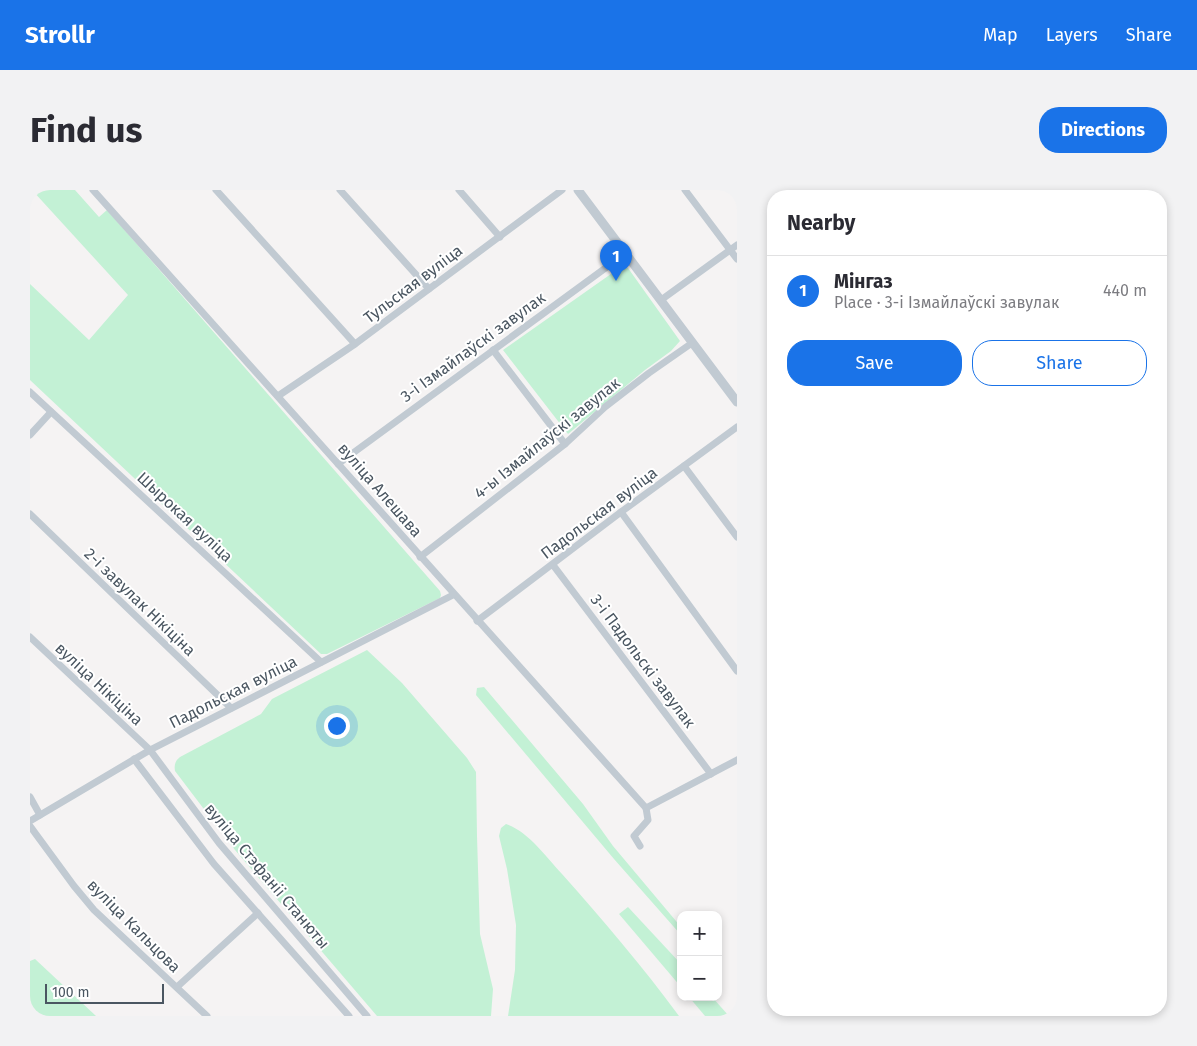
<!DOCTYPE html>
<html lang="en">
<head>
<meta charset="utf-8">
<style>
  body { margin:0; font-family:"Fira Sans",sans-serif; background:#f2f2f3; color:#2b2b33 }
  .controls { position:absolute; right:15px; bottom:15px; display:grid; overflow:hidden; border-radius:10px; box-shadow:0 2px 8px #0003 }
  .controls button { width:45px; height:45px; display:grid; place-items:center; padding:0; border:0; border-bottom:1px solid #e1e1e2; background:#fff; color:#2b2b33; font:25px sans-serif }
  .scale { position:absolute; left:15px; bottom:12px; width:119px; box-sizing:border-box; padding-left:5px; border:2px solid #4a5661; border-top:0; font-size:14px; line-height:18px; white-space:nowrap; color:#4a5661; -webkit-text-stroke:4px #fff; paint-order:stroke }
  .you { position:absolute; left:306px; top:535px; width:18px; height:18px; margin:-12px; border:4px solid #fff; border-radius:50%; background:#1a73e8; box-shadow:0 0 0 8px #1a73e833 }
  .badge { display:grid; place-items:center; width:32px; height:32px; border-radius:50%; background:#1a73e8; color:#fff; font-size:16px; font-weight:700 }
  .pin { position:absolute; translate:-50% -41px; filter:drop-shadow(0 1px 2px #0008) }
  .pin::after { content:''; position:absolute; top:26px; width:18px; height:15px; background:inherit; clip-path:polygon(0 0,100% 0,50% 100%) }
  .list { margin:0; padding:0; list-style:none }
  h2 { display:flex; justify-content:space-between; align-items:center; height:65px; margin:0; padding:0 20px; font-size:21px }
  h2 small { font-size:16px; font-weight:400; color:#7c7c81 }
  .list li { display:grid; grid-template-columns:32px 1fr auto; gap:15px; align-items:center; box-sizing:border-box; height:70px; padding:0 20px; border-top:1px solid #e1e1e2 }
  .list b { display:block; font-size:19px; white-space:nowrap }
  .list p { margin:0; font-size:16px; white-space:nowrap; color:#7c7c81 }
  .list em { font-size:16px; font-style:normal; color:#7c7c81 }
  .actions { display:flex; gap:10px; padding:15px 20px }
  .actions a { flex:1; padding:11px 0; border:1px solid #1a73e8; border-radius:20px; text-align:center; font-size:18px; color:#1a73e8 }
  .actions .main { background:#1a73e8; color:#fff }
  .map { position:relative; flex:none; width:707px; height:826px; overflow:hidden; border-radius:20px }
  header { display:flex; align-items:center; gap:30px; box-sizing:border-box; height:70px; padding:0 25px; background:#1a73e8; color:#fff }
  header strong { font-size:24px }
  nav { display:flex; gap:28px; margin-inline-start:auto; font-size:18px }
  .intro { display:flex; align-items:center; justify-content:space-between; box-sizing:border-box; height:120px; padding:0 30px }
  h1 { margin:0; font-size:35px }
  .button { padding:12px 22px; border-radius:20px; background:#1a73e8; color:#fff; font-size:18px; font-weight:700 }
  main { display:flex; gap:30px; padding:0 30px }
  aside { flex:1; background:#fff; border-radius:20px; box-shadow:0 2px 8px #0003 }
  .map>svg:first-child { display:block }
  .green { fill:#c3f1d5 }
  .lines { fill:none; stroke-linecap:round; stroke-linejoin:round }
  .minor { stroke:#c1cad2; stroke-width:7 }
  .tertiary { stroke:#c1cad2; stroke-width:9 }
  .labels { text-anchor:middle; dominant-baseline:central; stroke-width:4; stroke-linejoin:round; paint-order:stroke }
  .street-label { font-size:16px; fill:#4a5661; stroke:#fff }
</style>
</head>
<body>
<header>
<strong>Strollr</strong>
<nav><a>Map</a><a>Layers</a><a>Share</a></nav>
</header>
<div class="intro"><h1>Find us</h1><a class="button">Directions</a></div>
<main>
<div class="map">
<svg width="707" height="826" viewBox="0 0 707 826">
  <rect width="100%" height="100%" fill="#f5f3f3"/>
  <g class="green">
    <path d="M2,0h43l24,27 8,-7 333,381 1,4 -1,3 -113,56h-6l-291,-274v-96l59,56 39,-45z"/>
    <path d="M598,78l52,73 -9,10 -26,19 -77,64 -65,-84 115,-81z"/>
    <path d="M337,460l35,33 65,75 9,14 1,64 3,98 13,55 -2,27h-114l-142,-166 -60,-79c-1,-6 0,-10 5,-14l81,-43 11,-15z"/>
    <path d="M454,497l99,117 30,42 68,81v8l-67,-76 -138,-164 1,-7z"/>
    <path d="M476,634c23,8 40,33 56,50 41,46 81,93 117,142h-171l7,-46 1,-45 -9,-56 -8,-33 2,-8z"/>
    <path d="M598,717l53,57v23l-62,-73z"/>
    <path d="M5,769l61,57h-66v-55z"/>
    <path d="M659,807h23l17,19h-24z"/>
  </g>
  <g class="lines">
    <g class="minor">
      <path d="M63,0c185,206 368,413 553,618l2,12 -14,16 6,10"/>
      <path d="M186,0l139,154"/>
      <path d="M310,0l89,99"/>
      <path d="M429,0l41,47"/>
      <path d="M655,0l52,69"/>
      <path d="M631,110l76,-55"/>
      <path d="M463,160l72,94"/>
      <path d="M0,202l291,270"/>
      <path d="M248,206l77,-52 207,-154"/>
      <path d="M0,245l21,-23"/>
      <path d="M308,274l288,-211"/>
      <path d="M654,276l53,71"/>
      <path d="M591,322l116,159"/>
      <path d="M0,324l201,194"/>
      <path d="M390,367l113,-88 32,-25 40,-37 44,-34 43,-30"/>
      <path d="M523,375l158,209"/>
      <path d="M447,431l144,-109 116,-85"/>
      <path d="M0,447l120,113 69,93 148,173"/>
      <path d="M104,569l80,105 135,152"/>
      <path d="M0,607l10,18"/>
      <path d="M616,618l91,-48"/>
      <path d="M0,631l120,-71 303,-155"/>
      <path d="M0,636l44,60 20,24 113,106"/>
      <path d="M147,797l81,-74"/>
    </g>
    <path class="tertiary" d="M548,0l159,212"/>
  </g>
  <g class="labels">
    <g class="street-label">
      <text transform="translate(383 94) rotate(-37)">Тульская вуліца</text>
      <text transform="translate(443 157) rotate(-36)">3-і Ізмайлаўскі завулак</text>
      <text transform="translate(517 248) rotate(-39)">4-ы Ізмайлаўскі завулак</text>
      <text transform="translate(350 300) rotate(49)">вуліца Алешава</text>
      <text transform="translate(569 323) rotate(-37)">Падольская вуліца</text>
      <text transform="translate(155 327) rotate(43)">Шырокая вуліца</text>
      <text transform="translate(110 412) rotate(44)">2-і завулак Нікіціна</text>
      <text transform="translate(613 471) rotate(53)">3-і Падольскі завулак</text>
      <text transform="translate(69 494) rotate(43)">вуліца Нікіціна</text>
      <text transform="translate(203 502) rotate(-27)">Падольская вуліца</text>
      <text transform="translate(237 686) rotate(50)">вуліца Стэфаніі Станюты</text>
      <text transform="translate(104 736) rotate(45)">вуліца Кальцова</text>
    </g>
  </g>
</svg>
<div class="controls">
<button>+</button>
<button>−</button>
</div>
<div class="scale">100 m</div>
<div class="you"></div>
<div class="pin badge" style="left:586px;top:91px">1</div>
</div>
<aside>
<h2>Nearby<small></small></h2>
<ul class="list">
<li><span class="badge">1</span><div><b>Мінгаз</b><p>Place · 3-і Ізмайлаўскі завулак</p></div><em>440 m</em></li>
</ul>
<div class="actions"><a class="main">Save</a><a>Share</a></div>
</aside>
</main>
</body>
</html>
